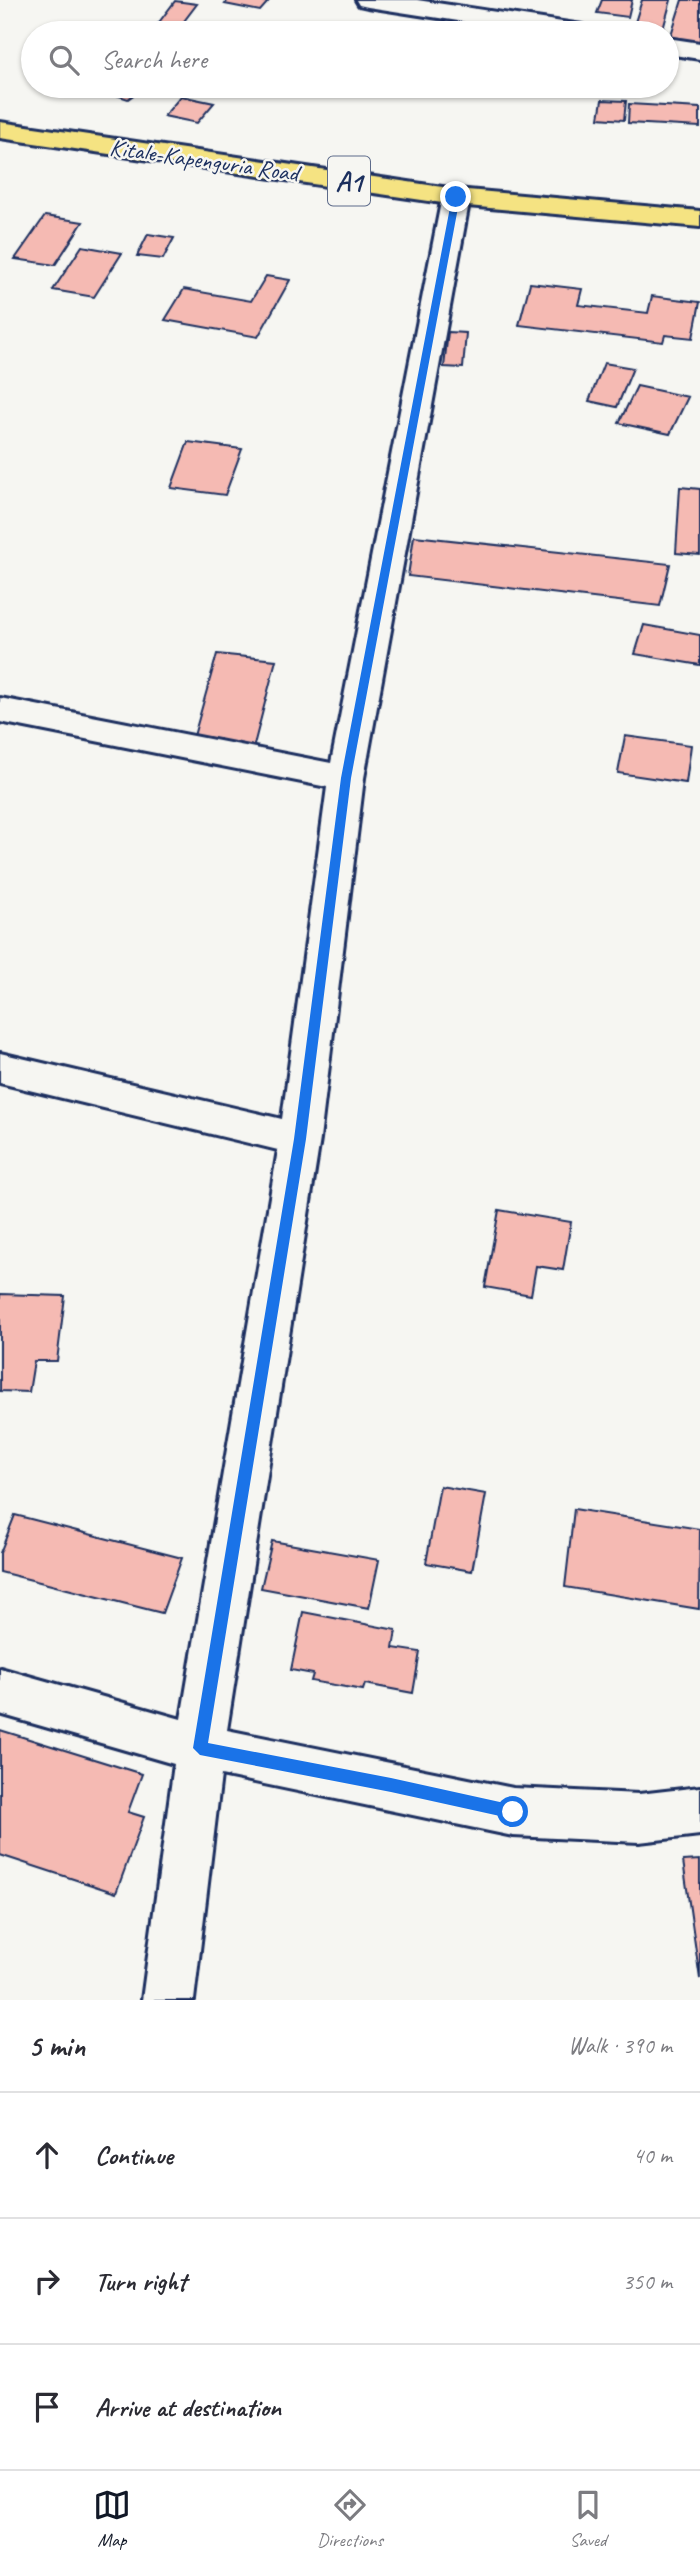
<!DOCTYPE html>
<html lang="en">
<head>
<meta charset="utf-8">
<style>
  body { margin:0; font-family:Caveat,sans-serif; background:#f7f7f7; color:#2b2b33 }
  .stop { position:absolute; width:21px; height:21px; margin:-16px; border:5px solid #1a73e8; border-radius:50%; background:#fff }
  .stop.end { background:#1a73e8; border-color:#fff; box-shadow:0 2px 7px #0008 }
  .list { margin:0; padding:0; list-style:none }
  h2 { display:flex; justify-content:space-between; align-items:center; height:91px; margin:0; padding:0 28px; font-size:30px }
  h2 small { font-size:23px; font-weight:400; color:#7c7c81 }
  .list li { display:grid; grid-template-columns:46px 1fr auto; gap:21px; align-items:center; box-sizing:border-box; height:126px; padding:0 28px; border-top:2px solid #e1e1e2 }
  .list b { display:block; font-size:26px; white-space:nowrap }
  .list em { font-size:23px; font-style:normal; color:#7c7c81 }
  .icon { flex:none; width:38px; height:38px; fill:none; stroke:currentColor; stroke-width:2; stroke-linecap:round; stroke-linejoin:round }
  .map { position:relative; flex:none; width:700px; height:2000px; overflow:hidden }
  .search { position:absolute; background:#fff; box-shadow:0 2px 5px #0004; left:21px; right:21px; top:21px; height:77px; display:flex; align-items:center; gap:18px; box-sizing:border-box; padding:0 24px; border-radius:38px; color:#7c7c81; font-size:26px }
  .sheet { height:469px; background:#fff }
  nav { display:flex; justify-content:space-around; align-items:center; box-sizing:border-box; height:98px; border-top:2px solid #e1e1e2; background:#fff; font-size:19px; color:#7c7c81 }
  nav a { display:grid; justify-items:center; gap:4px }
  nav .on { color:#111827 }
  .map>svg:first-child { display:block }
  .building { fill:#f5bab3; stroke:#1b2f5e; stroke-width:2 }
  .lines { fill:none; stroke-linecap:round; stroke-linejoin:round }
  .street-casing { stroke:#1b2f5e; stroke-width:6 }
  .highway-casing { stroke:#1b2f5e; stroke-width:6 }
  .street { fill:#f6f6f2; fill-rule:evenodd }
  .highway { fill:#f5e382; fill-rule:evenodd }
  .route { fill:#1a73e8 }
  .labels { text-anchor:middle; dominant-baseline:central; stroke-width:5; stroke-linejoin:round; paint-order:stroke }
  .far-street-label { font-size:24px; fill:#1b2f5e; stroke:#f6f6f2 }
  .shield { fill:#f6f6f2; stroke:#5d6b8a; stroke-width:2 }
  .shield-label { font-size:28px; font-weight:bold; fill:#1b2f5e }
</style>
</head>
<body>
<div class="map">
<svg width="700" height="2000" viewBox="0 0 700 2000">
  <rect width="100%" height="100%" fill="#f6f6f2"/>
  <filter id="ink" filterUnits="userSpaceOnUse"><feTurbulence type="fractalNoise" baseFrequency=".0143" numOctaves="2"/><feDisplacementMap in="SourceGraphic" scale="14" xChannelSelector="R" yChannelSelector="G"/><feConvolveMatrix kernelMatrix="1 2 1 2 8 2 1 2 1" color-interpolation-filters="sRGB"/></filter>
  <g filter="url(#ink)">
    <g class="building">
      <path d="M228,0h29l11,2 -8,9 -35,-7z"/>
      <path d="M602,0h30l-4,17 -31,-4z"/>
      <path d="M642,0h29l-9,33 -30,-1z"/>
      <path d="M682,0h18v42l-30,-4z"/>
      <path d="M175,1l22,3 -22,29h-24z"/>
      <path d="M399,23l75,7 -1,3h-77z"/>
      <path d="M106,86h40l-18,13 -27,-9z"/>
      <path d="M181,96l33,7 -17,20 -33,-7z"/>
      <path d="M602,100l24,1 -2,19 -25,-2z"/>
      <path d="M629,104l71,4v19l-72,-4z"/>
      <path d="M45,216l38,6 -28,43 -40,-6z"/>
      <path d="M148,234l26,4 -11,21 -26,-3z"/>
      <path d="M82,246l40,7 -28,44 -41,-7z"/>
      <path d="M266,276l24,4 -32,57 -93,-17 19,-31 67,12z"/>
      <path d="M530,283l52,6 -4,16 70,8 4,-17 48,6 -7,36 -28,-3 -2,7 -144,-17z"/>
      <path d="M448,332l18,1 -3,35 -19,-1z"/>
      <path d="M604,363l29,5 -16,39 -28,-6z"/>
      <path d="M637,386l51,11 -18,37 -51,-11z"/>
      <path d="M188,442l54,7 -17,46 -54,-7z"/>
      <path d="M680,487l20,2v66l-24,-2z"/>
      <path d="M414,536l256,28 -10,42 -252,-30z"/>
      <path d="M644,625l56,10v30l-65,-11z"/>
      <path d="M217,654l59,6 -23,89 -61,-6z"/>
      <path d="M625,736l66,9 -5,38 -68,-10z"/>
      <path d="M499,1210l72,12 -8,48 -27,-4 -5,29 -46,-8z"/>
      <path d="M0,1294l65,2 -8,65h-23l-5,31 -29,-1z"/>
      <path d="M440,1486l46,8 -14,77 -46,-8z"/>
      <path d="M574,1509l126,20 -1,80 -134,-22z"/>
      <path d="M15,1515l167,43 -20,55 -162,-41v-19z"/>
      <path d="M272,1541l107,19 -10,48 -108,-20z"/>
      <path d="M303,1612l93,18 -3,18 27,4 -7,41 -48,-9 -2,6 -52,-9 2,-7 -22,-4z"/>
      <path d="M0,1730l142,44 -14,38 16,5 -28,76 -116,-38z"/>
      <path d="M700,1860v119l-17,-118z"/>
    </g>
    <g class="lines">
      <defs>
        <g id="street">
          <path d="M356,0h61l165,25 9,3 4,5h-60l-167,-26 -9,-2z"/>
          <path d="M667,38l33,5v16l-33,-5z"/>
          <path d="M456,189l10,2 4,6 -106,581 -44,361 -93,591 286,58 126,6 61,-7v48l-61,7 -126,-6 -292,-61 -27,225h-52l32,-236 -174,-50v-46l181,51 97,-569 -278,-67v-30l282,66 45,-332 -327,-65v-24l331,65 111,-566 4,-6z"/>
        </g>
        <path id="highway" d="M0,122l456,67 244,22v16l-244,-22 -456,-67z"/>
      </defs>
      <use href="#street" class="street-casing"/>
      <use href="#highway" class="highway-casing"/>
      <use href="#street" class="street"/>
      <use href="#highway" class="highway"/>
    </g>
  </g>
  <path class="route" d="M456,195l4,2 -109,581 -45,361 -98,604 183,35 122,27 5,2 3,5 -3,5 -5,2 -122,-27 -191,-37 -7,-7 101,-609 47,-361 111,-581z"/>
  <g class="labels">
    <g class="far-street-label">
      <text transform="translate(204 160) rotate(8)">Kitale-Kapenguria Road</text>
    </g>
    <rect class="shield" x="328" y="156.5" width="42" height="49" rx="5"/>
    <g class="shield-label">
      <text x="349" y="181">A1</text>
    </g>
  </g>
</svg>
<div class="stop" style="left:513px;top:1812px"></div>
<div class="stop end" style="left:456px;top:197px"></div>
<div class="search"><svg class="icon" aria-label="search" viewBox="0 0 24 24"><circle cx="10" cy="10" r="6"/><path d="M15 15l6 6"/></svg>Search here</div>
</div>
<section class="sheet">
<h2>5 min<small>Walk · 390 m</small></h2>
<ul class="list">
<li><svg class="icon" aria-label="ahead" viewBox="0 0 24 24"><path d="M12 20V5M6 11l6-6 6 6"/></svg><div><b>Continue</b></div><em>40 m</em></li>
<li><svg class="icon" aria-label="right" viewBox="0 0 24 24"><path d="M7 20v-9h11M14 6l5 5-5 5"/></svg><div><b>Turn right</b></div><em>350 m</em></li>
<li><svg class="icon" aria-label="arrive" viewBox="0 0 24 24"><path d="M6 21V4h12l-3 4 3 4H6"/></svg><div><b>Arrive at destination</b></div></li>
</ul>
</section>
<nav>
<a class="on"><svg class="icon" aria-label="map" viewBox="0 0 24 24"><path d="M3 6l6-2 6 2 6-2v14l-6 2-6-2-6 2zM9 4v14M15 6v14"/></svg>Map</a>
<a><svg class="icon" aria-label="directions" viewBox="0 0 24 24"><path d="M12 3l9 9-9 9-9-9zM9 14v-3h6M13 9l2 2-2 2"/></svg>Directions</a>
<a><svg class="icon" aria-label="saved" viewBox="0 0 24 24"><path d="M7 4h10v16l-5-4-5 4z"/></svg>Saved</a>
</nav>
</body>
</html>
